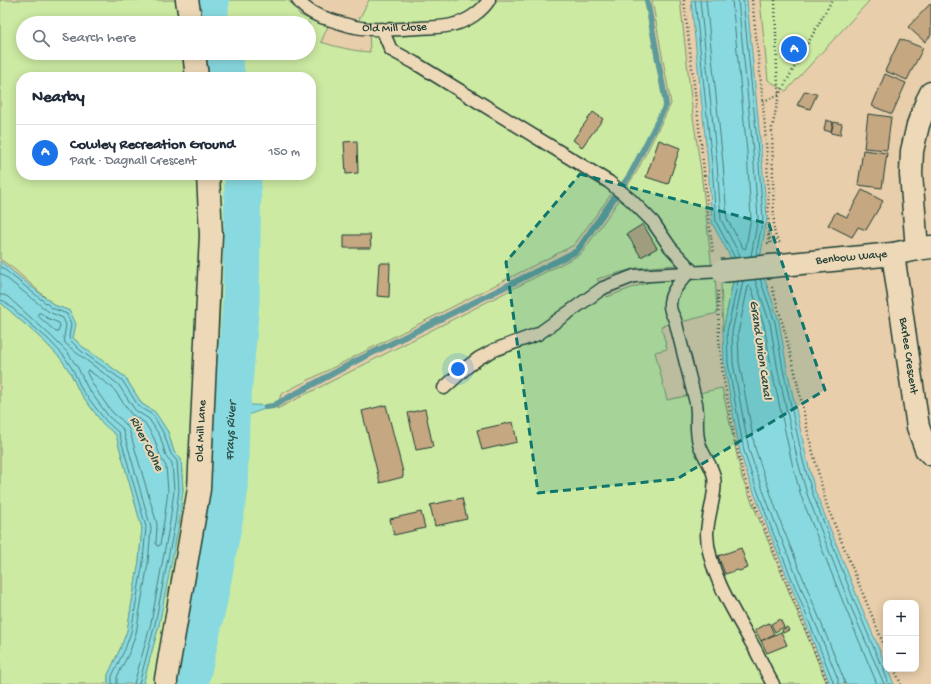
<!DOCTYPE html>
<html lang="en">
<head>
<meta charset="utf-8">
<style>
  body { margin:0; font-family:"Gochi Hand",sans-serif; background:#f6f6f7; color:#1f2937 }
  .controls { position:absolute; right:12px; bottom:12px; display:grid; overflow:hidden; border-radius:8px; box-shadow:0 2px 10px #0003 }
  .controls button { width:36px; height:36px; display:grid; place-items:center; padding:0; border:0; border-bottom:1px solid #e0e1e3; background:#fff; color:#1f2937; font:20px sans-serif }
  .you { position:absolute; left:458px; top:369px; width:14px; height:14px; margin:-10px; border:3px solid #fff; border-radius:50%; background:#1a73e8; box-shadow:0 0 0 6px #1a73e833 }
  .badge { display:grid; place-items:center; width:26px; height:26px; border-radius:50%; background:#1a73e8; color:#fff; font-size:13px; font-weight:700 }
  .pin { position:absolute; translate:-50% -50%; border:2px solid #fff; box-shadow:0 1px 4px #0006 }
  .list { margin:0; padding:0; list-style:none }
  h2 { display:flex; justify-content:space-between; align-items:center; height:52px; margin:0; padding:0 16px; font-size:17px }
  h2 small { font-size:13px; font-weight:400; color:#747a83 }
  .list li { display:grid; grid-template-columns:26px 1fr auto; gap:12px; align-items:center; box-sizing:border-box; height:56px; padding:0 16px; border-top:1px solid #e0e1e3 }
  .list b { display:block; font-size:15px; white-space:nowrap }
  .list p { margin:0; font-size:13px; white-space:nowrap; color:#747a83 }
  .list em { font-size:13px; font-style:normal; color:#747a83 }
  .icon { flex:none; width:22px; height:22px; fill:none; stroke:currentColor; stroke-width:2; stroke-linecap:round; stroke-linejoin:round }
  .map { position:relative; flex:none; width:931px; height:684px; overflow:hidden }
  .search { position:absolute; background:#fff; box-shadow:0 2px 10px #0003; left:16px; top:16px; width:300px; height:44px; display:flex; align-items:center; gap:10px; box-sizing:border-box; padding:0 14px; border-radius:22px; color:#747a83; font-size:15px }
  .panel { position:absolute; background:#fff; box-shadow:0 2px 10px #0003; left:16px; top:72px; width:300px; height:108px; border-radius:16px }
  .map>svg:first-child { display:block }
  .green { fill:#cceaa2; stroke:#76946b; fill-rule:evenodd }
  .water { fill:#89dae0; stroke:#5f9b9b }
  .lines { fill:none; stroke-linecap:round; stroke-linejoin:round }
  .shore { stroke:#497c79; stroke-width:1 }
  .stream { stroke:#5f9b9b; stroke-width:6 }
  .river { stroke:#89dae0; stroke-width:37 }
  .building { fill:#c5a782; stroke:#1f3d34 }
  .lane-casing { stroke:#1f3d34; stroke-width:15 }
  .street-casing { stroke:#1f3d34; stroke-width:25 }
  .path { stroke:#1f3d34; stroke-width:2.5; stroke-dasharray:1 3; stroke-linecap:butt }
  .lane { stroke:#edd9b7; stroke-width:12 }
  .street { stroke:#edd9b7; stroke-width:22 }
  .street-bridge-casing { stroke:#1f3d34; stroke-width:25; stroke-linecap:butt }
  .street-bridge { stroke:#edd9b7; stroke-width:22 }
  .marked { fill:#0f766e; fill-opacity:0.2; stroke:#0f766e; stroke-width:3; stroke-dasharray:8 5; stroke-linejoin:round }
  .labels { text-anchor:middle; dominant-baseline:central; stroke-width:4; stroke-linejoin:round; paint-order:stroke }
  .street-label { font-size:12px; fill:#1f3d34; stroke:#edd9b7 }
  .water-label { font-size:13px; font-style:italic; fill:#2a4d45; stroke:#edd9b7 }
</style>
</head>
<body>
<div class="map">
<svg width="931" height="684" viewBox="0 0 931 684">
  <rect width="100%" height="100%" fill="#e8ceaa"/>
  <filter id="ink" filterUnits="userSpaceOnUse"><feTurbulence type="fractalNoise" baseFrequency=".025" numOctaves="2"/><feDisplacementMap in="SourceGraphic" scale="8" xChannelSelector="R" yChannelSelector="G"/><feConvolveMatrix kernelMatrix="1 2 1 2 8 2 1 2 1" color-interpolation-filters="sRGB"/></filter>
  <g filter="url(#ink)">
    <g class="green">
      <path d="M0,0h178l3,23h-158v30h162l3,24h-167v98h180l2,22 -9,264 -37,223h-14l16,-59 24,-135 -2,-31 -7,-7 -6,-20 -13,-20 -13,-8 -17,-27 -42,-30 -10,-9 2,-14 -5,-13 -16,-6 -40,-36 -14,-10z"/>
      <path d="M216,0h72l12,15 20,9 8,2 -7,16c16,5 32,9 49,10l-1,-23 -14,-2 14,-27h277l18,105 -35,69 -11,15 -9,-7 3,11 -38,52 -293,149 -4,15 304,-155 39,-55 29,26 28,40 -41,3 -39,11 10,18 27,-10 19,-6 26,-1 -5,43 -13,3 6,23 -12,3 12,48 55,-12 20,90 85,206h-626l22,-98 12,-89 8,-172 3,-150h65v-98h-79l-3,-18 -2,-6h82v-30h-95zM593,113l9,6 -20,28 -9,-7z"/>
      <path d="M652,0h28l13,117 8,54 11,98 -19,1 -68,-81 11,-16 35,-69z"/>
      <path d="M760,0h110l-84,91 -18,-11z"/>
      <path d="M201,53h13l4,9 2,15h-16z"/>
      <path d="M218,175h15l1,3 -1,120 -7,101 -5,110 -25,129 -12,46h-8l9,-49 26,-165 9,-165 1,-99z"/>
      <path d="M715,273l2,40 -40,10 -5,-21 19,-28z"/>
      <path d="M733,281l-10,50 -2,-47z"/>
      <path d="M0,302l45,40 16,17 9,13 9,19 22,30 15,14 26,93 -3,33 -12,70 -6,16 -13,28v9h-108z"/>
    </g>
    <g class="water">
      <path d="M691,0h56l14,150 6,68 -7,41 3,15 16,47 8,48 20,91 8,31 44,110 27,65v3h1l7,15h-64l-61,-153 -21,-54 -8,-25 -16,-88 -1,-33 11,-54 -2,-17 -20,-37 -4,-59z"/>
      <path d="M0,261l54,44 16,6 6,13 -3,14 10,9 42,30 17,27 13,8 13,20 6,20 7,7 2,31 -4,34 -20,101 -16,59h-35v-9l13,-28 6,-16 12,-70 3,-33 -26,-93 -13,-11 -24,-33 -9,-19 -9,-13 -16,-17 -45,-40z"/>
      <path d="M233,404l40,2 -42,15z"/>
    </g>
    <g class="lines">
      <g class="shore">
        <path d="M695,0l17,164 4,58 19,36"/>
        <path d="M700,0l17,163 4,57 20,37"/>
        <path d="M706,0l17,163 4,56 16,29 2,1 1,-2 5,-30 -4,-65 -15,-152"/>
        <path d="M738,0l15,151 5,67 -7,38"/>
        <path d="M743,0l15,151 5,67 -7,37"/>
        <path d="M0,266l52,42 15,6 4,10 -2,13 1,3 11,11 41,29 17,27 14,8 11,19 7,20 6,7 2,29 -4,33 -20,101 -16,60"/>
        <path d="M0,273l49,39 14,6 3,7 -2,12 1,6 13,11 40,30 17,26 14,9 11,17 6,20 6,7 2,27 -4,32 -19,101 -17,61"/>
        <path d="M760,279l15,43 8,47 20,92 9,31 43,111 25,60 4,4v4l5,13"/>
        <path d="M755,280l15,43 8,48 20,91 9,32 43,111 26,60c3,6 5,13 8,19"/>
        <path d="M738,281l-11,51 1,31 16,88 8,25 20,54 61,151v3"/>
        <path d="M743,281l-11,51 1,31 16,87 8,24 20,54 61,151v5"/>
        <path d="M0,295h4l4,2 43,39 17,17 10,15 9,19 22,30 13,11 2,5 27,95 -3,35 -12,70 -6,18 -13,26v7"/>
        <path d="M0,300l4,1 44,38 16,17 9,14 9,20 24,31 13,12 27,94 -3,35 -12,70 -6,17 -13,27v8"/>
        <path d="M41,313l6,5 12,5 1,3 -2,6h-2l-18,-16v-2z"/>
        <path d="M88,370l25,18 18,26 14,9 9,15 7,20 5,8 2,25 -4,30 -4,24 -1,1h-2l-1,-2 1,-20 -28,-95c-4,-7 -10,-11 -16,-16 -9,-11 -20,-27 -26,-40z"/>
        <path d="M845,684l-2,-7 -61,-151 -19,-54 -8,-24 -16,-86 -1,-29 10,-46 1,-1 2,1 13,38 8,46 20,92 9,33 44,111 32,77"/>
      </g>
      <path class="stream" d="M266,407l7,-1 83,-45 221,-110 53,-76 36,-70 -1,-7 -18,-98"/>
      <g class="river">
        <path d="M209,23l2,-23"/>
        <path d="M222,53l2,6 3,18"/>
        <path id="s1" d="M190,684l18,-79 21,-110 2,-74 10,-119 2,-127"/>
      </g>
    </g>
    <g class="building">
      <path d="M931,3v32l-6,7 -17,-15z"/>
      <path d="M900,39l23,9 -16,32 -22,-9z"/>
      <path d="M885,74l21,9 -14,31 -20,-8z"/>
      <path d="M805,91l12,3 -7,15 -13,-4z"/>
      <path d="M593,112l10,7 -21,28 -9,-7z"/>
      <path d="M868,114l23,3 -4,33 -23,-2z"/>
      <path d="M826,120l7,2 -2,10 -7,-2z"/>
      <path d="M834,122l8,2 -2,11 -9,-2z"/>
      <path d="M659,140l21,8 -12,36 -22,-7z"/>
      <path d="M357,141l1,32 -12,1 -2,-32z"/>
      <path d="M863,150l24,3 -5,35 -24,-3z"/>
      <path d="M862,190l21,11 -17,29 -8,-3 -6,10 -24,-12 8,-13 11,5z"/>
      <path d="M643,224l14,24 -16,9 -14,-23z"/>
      <path d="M344,235h26l1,13h-27z"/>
      <path d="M379,263h11l-1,34 -12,-1z"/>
      <path d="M386,405l17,67v5l-23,6 -18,-72z"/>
      <path d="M425,409l8,38 -17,3 -8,-37z"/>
      <path d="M513,422l4,20 -35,8 -5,-20z"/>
      <path d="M462,498l5,21 -32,7 -5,-21z"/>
      <path d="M421,512l4,16 -31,7 -4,-16z"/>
      <path d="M741,548l7,20 -9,3 -1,-1 -13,4 -7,-18z"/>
      <path d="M780,619l4,8 -9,5 -4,-8z"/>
      <path d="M769,623l5,11 -13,7 -6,-11z"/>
      <path d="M787,627l2,3 -6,3 -1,-3z"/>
      <path d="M781,632l6,13 -20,8 -6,-12z"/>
    </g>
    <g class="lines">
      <defs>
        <g id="lane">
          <path id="s2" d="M298,0c7,10 19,16 30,19 9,3 18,6 27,8 21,4 43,2 64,1 12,-1 24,0 36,-4 13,-3 27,-13 34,-24"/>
          <path d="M382,29l9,21 24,13 194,119 22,18 22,22 17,25 23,25"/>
          <path d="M689,272c-9,10 -23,24 -18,39 1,4 3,6 4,9l19,75c2,6 3,12 3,18 0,10 -1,20 2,30 3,12 13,22 15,34 3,16 -7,40 -7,57 1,39 29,81 48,115 6,11 11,24 18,35"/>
          <path d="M444,388l23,-21 12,-9 15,-8 44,-16 65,-46 31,-12 88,-5"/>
        </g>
        <g id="street">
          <path d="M187,0l4,23"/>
          <path d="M194,53l3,24"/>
          <path d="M917,249l-6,-75 1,-23 6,-26 9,-24 4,-8"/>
          <path id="s3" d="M893,254l25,173 8,22 5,5"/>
          <path id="s4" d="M771,266l122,-12 24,-5 14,-2"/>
          <path id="s5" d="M166,684v-5l33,-190 12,-254 -3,-60"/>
        </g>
      </defs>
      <use href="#lane" class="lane-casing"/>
      <use href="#street" class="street-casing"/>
      <g class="path">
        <path d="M684,0l19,161 6,62 4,29"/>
        <path d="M752,0c9,81 19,163 16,245"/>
        <path d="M775,0l2,70 2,25 -7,33 2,102 2,8 4,5"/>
        <path d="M763,101l16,-6 53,-95"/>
        <path d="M769,234l2,11"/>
        <path d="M772,287l11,38 12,47 14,65 18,69 59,144"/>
        <path d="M718,291l1,47 4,37 12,65 9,37 84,207"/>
        <path d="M894,669l7,15"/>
      </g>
      <use href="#lane" class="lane"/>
      <use href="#street" class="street"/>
      <defs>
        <path id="street-bridge" d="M722,271l49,-5"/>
      </defs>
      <use href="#street-bridge" class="street-bridge-casing"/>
      <use href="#street-bridge" class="street-bridge"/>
    </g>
  </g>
  <path class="marked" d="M580,174l189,50 56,166 -148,89 -139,14 -32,-231z"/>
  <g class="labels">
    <g class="street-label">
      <text stroke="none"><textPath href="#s2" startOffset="104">Old Mill Close</textPath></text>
      <text stroke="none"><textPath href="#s4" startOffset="81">Benbow Waye</textPath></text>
      <text stroke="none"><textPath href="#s3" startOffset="103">Barlee Crescent</textPath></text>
      <text stroke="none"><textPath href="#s5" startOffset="256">Old Mill Lane</textPath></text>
    </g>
    <g class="water-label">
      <text transform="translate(760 350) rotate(82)">Grand Union Canal</text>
      <text stroke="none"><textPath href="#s1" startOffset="257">Frays River</textPath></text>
      <text transform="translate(146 444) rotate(63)">River Colne</text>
    </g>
  </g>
</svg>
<div class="controls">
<button>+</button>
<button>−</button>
</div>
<div class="you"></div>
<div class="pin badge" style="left:794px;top:49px">A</div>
<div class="search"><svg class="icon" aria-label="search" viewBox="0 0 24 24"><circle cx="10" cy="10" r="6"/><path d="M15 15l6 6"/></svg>Search here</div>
<section class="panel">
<h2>Nearby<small></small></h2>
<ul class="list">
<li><span class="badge">A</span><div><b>Cowley Recreation Ground</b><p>Park · Dagnall Crescent</p></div><em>150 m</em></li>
</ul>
</section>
</div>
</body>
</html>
